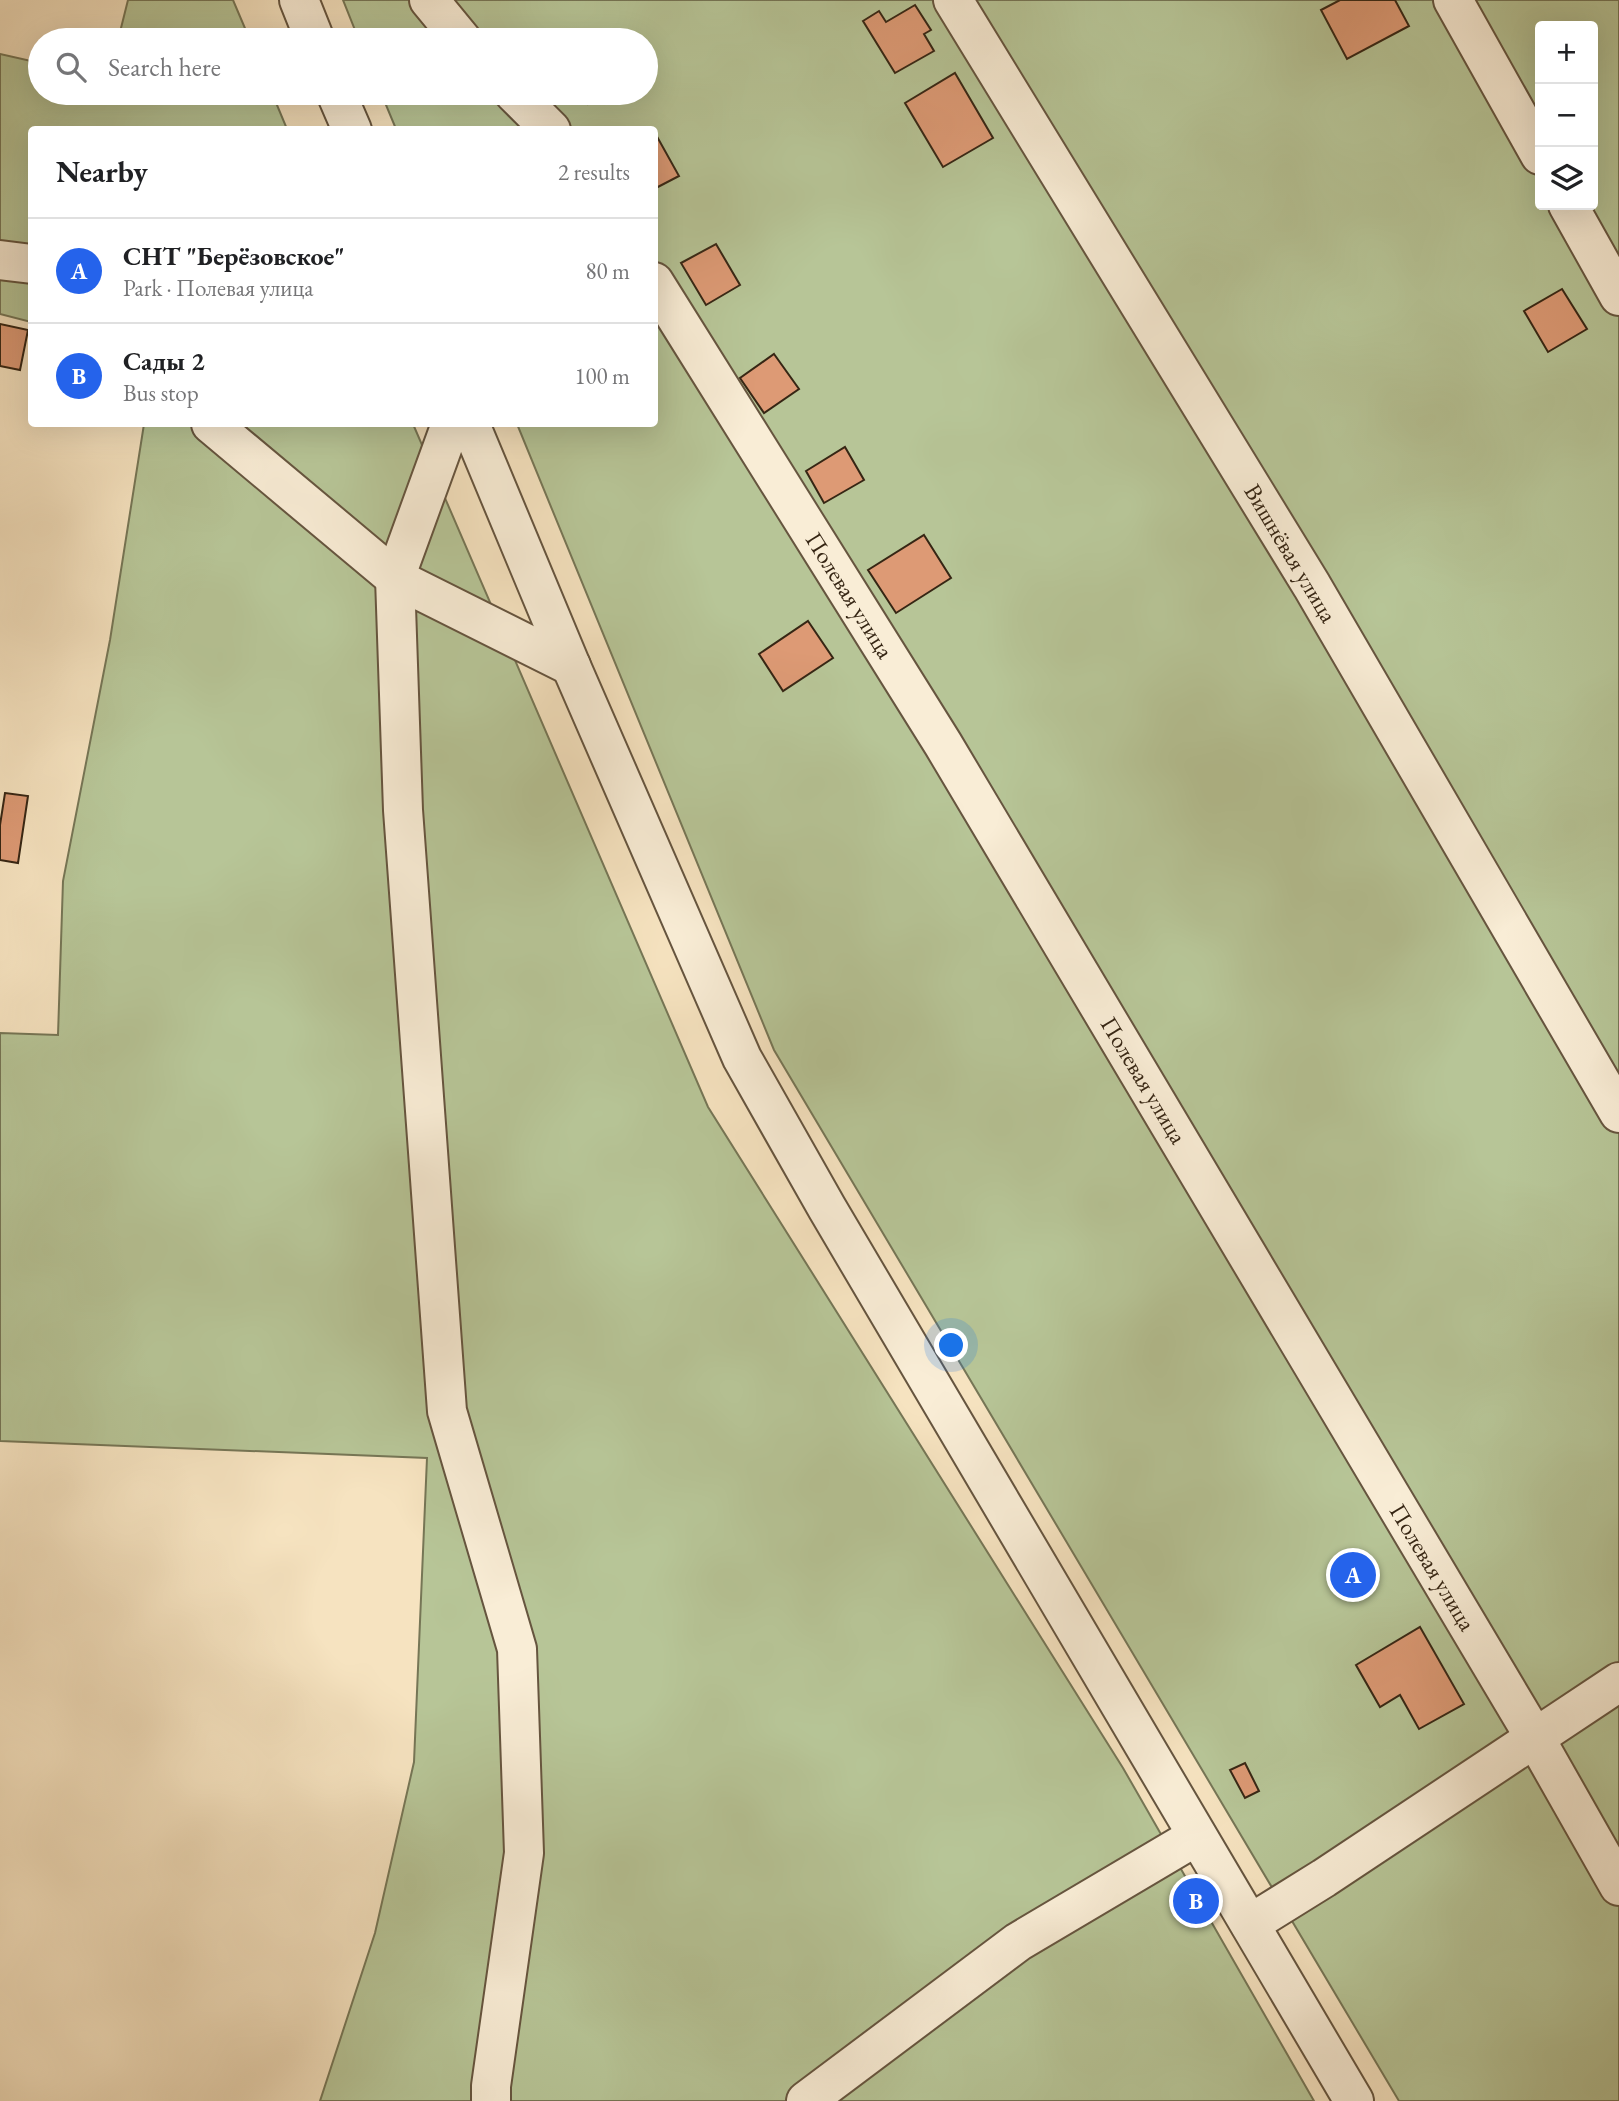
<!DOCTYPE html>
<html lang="en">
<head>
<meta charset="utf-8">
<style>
  body { margin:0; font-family:"EB Garamond",serif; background:#f2f2f2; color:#202124 }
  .controls { position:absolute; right:21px; top:21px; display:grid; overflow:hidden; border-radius:7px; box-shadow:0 7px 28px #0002 }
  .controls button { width:63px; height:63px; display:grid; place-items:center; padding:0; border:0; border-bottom:2px solid #e0e0e0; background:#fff; color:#202124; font:35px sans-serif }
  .you { position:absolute; left:952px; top:1346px; width:24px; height:24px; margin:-18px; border:5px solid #fff; border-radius:50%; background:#1a73e8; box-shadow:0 0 0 10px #1a73e833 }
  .badge { display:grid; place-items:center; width:46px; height:46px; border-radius:50%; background:#2563eb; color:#fff; font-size:23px; font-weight:700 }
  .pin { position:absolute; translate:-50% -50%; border:4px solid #fff; box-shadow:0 2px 7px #0006 }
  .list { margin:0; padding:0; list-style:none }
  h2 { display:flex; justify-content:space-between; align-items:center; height:91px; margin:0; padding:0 28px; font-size:30px }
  h2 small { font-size:23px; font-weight:400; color:#757577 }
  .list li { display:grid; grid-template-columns:46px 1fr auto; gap:21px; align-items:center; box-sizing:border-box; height:105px; padding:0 28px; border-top:2px solid #e0e0e0 }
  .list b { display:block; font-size:26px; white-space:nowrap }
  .list p { margin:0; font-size:23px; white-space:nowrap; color:#757577 }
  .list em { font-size:23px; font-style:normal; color:#757577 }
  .icon { flex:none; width:38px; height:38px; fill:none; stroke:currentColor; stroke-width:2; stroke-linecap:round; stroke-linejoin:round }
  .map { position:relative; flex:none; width:1619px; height:2101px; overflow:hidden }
  .search { position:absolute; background:#fff; box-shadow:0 7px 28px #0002; left:28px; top:28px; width:630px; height:77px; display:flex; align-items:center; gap:18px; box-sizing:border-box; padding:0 24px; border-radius:38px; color:#757577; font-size:26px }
  .panel { position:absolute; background:#fff; box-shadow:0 7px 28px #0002; left:28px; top:126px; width:630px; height:301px; border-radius:7px }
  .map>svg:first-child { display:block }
  .green { fill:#b7c597; stroke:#767656; stroke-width:2; fill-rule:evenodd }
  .building { fill:#dd9a75; stroke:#362614; stroke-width:2 }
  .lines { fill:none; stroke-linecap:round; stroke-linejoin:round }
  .minor-casing { stroke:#66553f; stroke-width:42 }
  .tertiary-casing { stroke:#66553f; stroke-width:42 }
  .minor { stroke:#f9edd6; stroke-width:38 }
  .tertiary { stroke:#f9edd6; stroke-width:38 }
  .labels { text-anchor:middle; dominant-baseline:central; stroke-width:5; stroke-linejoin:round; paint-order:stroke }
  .street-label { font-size:24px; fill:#362614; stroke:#f9edd6 }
</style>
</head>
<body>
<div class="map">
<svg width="1619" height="2101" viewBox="0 0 1619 2101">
  <rect width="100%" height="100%" fill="#f6e3c0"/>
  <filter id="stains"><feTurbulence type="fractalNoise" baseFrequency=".00286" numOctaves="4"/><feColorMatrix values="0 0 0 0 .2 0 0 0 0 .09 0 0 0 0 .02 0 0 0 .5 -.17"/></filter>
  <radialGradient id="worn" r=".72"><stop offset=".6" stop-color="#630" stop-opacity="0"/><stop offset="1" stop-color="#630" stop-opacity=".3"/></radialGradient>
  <g class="green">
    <path d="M128,0h105l17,40h-132z"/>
    <path d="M343,0h1276v2101h-220l-625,-1051 -257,-626h137v-294l-258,-1 -15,-36h265v-53h-287zM1540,26h53v179h-53z"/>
    <path d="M0,54l40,9v30h232l15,36 -255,1 -1,192 -31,-8z"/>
    <path d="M144,424h269l295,683 415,661 191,333h-994l55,-168 39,-171 13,-304 -427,-17v-408l58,2 5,-154 47,-241z"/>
  </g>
  <g class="building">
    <path d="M1340,0h55l14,26 -62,33 -26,-49z"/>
    <path d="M915,5l16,25 -7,4 10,17 -39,22 -32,-52 16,-10 7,11z"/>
    <path d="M955,73l38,65 -50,29 -38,-64z"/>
    <path d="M581,93h28l-21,11z"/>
    <path d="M655,133l24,43 -25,13v-55z"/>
    <path d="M716,244l24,41 -34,20 -25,-42z"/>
    <path d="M1562,289l25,40 -39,23 -24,-41z"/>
    <path d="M0,324l28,6 -8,40 -20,-4z"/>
    <path d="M774,354l25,35 -35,24 -24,-35z"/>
    <path d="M845,447l19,33 -40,23 -18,-32z"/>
    <path d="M924,535l27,43 -55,35 -28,-43z"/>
    <path d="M808,621l25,37 -50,33 -24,-37z"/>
    <path d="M5,793l23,3 -10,67 -18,-3v-35z"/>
    <path d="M1420,1627l44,77 -45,25 -19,-34 -20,12 -24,-42z"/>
    <path d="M1245,1763l14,28 -14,7 -15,-28z"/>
  </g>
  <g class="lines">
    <defs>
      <g id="minor">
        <path d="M429,0l33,40"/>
        <path d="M953,0l359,586 307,527"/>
        <path d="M1453,0l87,155"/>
        <path d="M514,93l37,37"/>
        <path d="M1568,205l51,91"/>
        <path d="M0,260l32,4"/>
        <path d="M654,282l289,462 592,994 84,148"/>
        <path d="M211,424l184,154 176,88"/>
        <path d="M451,424l-56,154 8,232 44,601 70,238 7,204 -33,233v15"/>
        <path d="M1250,1924l74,-46 295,-196"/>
        <path d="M806,2101l212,-159 179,-106"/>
      </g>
      <g id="tertiary">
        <path d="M299,0l16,40"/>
        <path d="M336,93l16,37"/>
        <path d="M470,424l101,242 171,392 85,150 527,893"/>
      </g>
    </defs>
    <use href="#minor" class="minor-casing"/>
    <use href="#tertiary" class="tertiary-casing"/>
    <use href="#minor" class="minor"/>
    <use href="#tertiary" class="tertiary"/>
  </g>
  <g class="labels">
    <g class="street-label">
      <text transform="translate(1291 553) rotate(59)">Вишнёвая улица</text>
      <text transform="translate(850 595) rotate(58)">Полевая улица</text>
      <text transform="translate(1144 1080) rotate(59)">Полевая улица</text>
      <text transform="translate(1433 1567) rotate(59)">Полевая улица</text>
    </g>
  </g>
  <rect width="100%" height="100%" filter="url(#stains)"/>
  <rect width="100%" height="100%" fill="url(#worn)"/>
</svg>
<div class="controls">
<button>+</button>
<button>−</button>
<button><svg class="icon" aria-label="layers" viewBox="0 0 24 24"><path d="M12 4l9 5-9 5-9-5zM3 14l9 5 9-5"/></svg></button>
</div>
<div class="you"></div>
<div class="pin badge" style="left:1353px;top:1575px">A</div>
<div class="pin badge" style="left:1196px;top:1901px">B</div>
<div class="search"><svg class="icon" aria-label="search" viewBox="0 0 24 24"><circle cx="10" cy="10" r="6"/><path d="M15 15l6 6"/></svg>Search here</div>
<section class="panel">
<h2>Nearby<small>2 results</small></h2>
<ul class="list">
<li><span class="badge">A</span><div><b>СНТ &quot;Берёзовское&quot;</b><p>Park · Полевая улица</p></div><em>80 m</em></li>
<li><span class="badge">B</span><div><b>Сады 2</b><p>Bus stop</p></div><em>100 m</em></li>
</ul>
</section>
</div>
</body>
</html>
